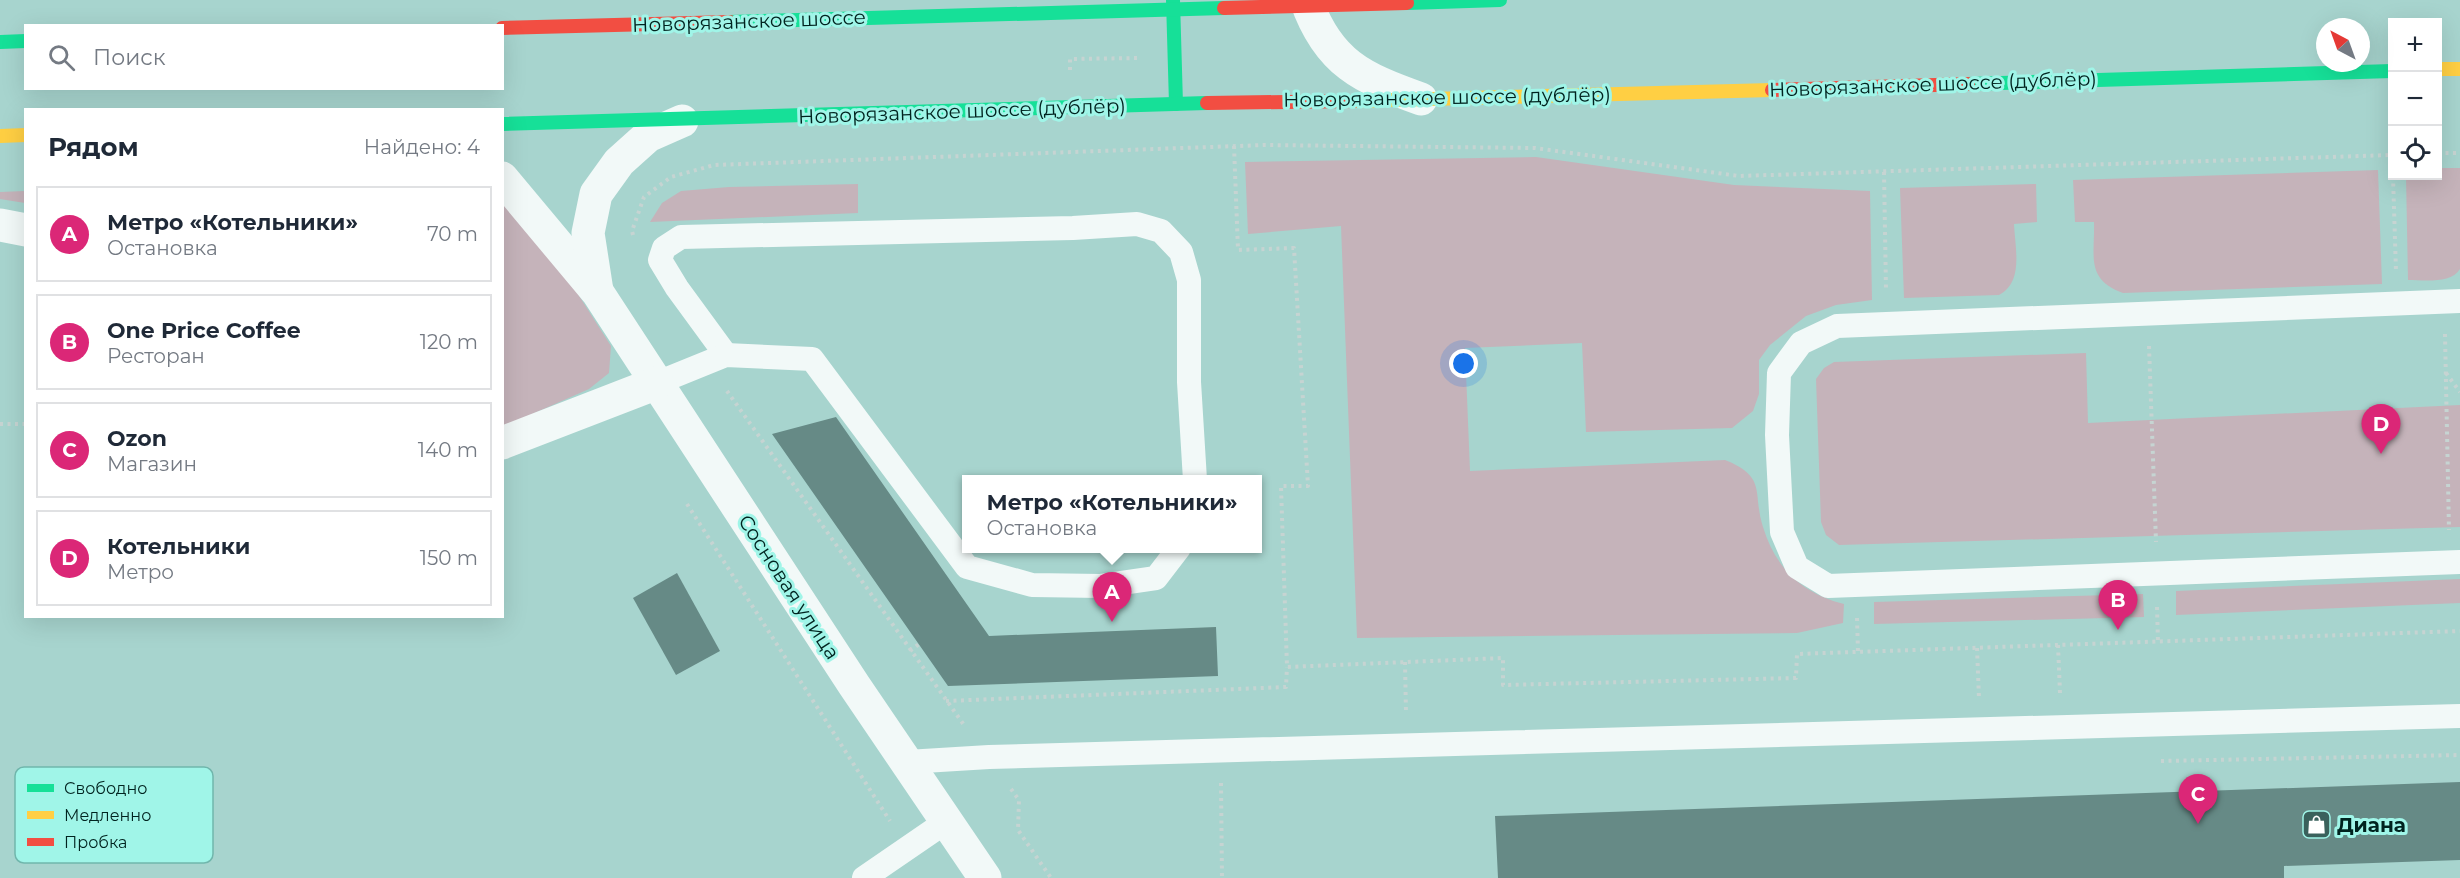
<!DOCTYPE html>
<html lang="ru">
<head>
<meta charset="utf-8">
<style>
  body { margin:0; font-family:Montserrat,sans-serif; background:#f6f6f7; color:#1f2937 }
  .controls { position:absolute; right:18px; top:18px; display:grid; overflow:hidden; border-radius:0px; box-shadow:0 6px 24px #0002 }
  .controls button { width:54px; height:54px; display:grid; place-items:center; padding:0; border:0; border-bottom:2px solid #e0e1e3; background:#fff; color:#1f2937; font:30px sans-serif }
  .compass { position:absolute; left:2316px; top:18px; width:54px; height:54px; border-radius:50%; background:#fff; box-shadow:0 6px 24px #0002; rotate:319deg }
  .you { position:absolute; left:1464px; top:364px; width:21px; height:21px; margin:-15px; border:4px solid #fff; border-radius:50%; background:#1a73e8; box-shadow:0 0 0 9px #1a73e833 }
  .badge { display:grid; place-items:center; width:39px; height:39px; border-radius:50%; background:#db2777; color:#fff; font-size:20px; font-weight:700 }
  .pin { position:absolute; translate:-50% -50px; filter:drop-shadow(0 2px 3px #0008) }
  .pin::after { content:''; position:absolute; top:32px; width:21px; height:18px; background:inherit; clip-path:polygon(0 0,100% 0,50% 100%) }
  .popup { position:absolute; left:962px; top:475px; width:300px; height:78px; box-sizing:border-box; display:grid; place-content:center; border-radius:0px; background:#fff; filter:drop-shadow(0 2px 4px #0005); font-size:20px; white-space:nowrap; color:#747a83 }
  .popup b { font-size:22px; color:#1f2937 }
  .popup::after { content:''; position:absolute; left:50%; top:100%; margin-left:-12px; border:12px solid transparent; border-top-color:#fff }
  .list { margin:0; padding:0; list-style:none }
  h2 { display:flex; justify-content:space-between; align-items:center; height:78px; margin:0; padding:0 24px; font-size:26px }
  h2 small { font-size:20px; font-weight:400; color:#747a83 }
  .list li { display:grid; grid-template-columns:39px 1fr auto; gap:18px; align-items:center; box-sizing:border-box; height:96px; margin:0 12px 12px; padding:0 12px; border:2px solid #e0e1e3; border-radius:0px }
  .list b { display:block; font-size:22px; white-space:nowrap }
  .list p { margin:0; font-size:20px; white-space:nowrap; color:#747a83 }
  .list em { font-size:20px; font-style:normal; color:#747a83 }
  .icon { flex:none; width:33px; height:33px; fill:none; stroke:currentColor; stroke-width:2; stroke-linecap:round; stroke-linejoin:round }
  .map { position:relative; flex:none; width:2460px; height:878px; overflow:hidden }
  .search { position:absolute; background:#fff; box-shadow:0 6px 24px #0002; left:24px; top:24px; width:480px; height:66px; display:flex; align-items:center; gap:15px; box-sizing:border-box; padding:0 21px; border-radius:0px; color:#747a83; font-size:22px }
  .panel { position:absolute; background:#fff; box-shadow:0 6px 24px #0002; left:24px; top:108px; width:480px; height:510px; border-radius:0px }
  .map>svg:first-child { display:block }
  .green { fill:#c5b3ba }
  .building { fill:#668a86 }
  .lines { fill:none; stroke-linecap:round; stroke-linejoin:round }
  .path { stroke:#c6d4d2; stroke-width:4; stroke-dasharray:3 4.5; stroke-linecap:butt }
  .lane { stroke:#f2f9f8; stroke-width:24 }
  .street { stroke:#f2f9f8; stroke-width:33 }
  .fast { stroke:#16e098; stroke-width:14 }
  .slow { stroke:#ffcf43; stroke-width:14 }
  .jam { stroke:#f24e42; stroke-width:14 }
  .labels { text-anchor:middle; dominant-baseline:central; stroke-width:6; stroke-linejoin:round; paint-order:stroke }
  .street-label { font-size:20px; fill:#00231f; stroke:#a0f5e8 }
  .poi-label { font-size:20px; font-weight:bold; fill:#00231f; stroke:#a0f5e8; text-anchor:start }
  .key { fill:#a0f5e8; stroke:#70b6ac; stroke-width:1.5 }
  .key-label { font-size:16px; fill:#00231f }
</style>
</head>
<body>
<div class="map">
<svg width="2460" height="878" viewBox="0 0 2460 878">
  <rect width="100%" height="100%" fill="#a7d4ce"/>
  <g class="green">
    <path d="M1536,157l198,28 136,6 2,109 -36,5 -30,11 -36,29 -11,15v34l-6,17 -21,17 -146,4 -4,-89 -117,5 5,123 255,-11c43,17 27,33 38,67 13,42 39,66 81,77l-1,19 -46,10 -440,5 -16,-412 -93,8 -3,-72z"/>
    <path d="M2438,168h22v101c-9,15 -36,11 -52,11l-2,-104h32z"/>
    <path d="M2378,170l4,114 -259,9c-38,-14 -28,-37 -29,-71h-19l-2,-42z"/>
    <path d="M858,184v29l-208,9 12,-19 19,-12 48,-4z"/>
    <path d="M2036,184l1,38 -23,2c1,24 10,58 -15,71l-95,3 -4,-110z"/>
    <path d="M25,191v12l-25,-4v-7z"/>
    <path d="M502,201l67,79 42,66 -2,27 -20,16 -86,38z"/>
    <path d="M2086,353l2,70 372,-18v122l-621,18 -13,-10 -5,-13 -5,-143 8,-11 10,-6z"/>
    <path d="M2460,579v24l-284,12v-24z"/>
    <path d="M2143,594l1,23 -270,7v-22z"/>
  </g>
  <g class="building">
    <path d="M836,417l153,219 227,-9 2,49 -270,10 -176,-252z"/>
    <path d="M677,573l43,78 -44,24 -43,-77z"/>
    <path d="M2460,782v78l-176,6v12h-786l-3,-62z"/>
  </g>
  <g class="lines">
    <g class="path">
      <path d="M1070,70v-11l69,-1"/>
      <path d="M1234,146l4,104 56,-2 14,238h-27l6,181 216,-9v27l293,-7 1,-24 663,-23"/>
      <path d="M2438,153h22"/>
      <path d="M1884,172l2,118"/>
      <path d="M2393,176l3,96"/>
      <path d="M633,235l-1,-4 12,-34 27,-20 43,-12 551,-20 270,3 204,28 653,-21"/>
      <path d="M2445,334l4,196"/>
      <path d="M2149,346l7,196"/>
      <path d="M2446,373l14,19"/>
      <path d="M727,391l237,334"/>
      <path d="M0,424h26"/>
      <path d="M687,504l203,317"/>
      <path d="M2157,607l1,35"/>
      <path d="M1857,618l1,34"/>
      <path d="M2058,645l2,48"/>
      <path d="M1977,648l2,50"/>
      <path d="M910,651l9,-7"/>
      <path d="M1405,662l1,51"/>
      <path d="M946,701l340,-14 1,-20"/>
      <path d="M2161,761l299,-6"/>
      <path d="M1221,783l1,95"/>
      <path d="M1011,789l8,11 -1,30 33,48"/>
    </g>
    <g class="lane">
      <path d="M2460,301l-623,25 -36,17 -22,30 -2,62 5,97 15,35 31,19 632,-24"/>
      <path d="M726,355l-49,-67 -17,-28 4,-12 17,-11 392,-9 64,-4 24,7 20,21 8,28v102l6,98"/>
      <path d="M657,383l69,-28 86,4 155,208 65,18 69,1 55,-8 23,-30"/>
      <path d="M907,762l82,-5 1471,-41"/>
      <path d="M864,878l83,-57"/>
    </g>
    <g class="street">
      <path d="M1306,0c22,63 56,78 115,99"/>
      <path d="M502,178l96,115 256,392 131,193"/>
      <path d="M0,225l26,5"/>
      <path d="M597,291l-9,-58 8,-39 23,-32 29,-26 34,-15"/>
      <path d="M502,443l155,-60"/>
    </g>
    <g class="fast">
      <path d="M1173,0l3,104"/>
      <path d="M1407,3l93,-3"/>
      <path d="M730,22l494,-14"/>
      <path d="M0,42l26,-1"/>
      <path d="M1968,84l424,-13"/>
      <path d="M502,124l705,-21"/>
    </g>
    <g class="slow">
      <path d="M2438,69h22"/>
      <path d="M1354,101l418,-11"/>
      <path d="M0,136l26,-1"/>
    </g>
    <g class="jam">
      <path d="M1224,8l183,-5"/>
      <path d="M502,28l228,-6"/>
      <path d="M1772,90l196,-6"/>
      <path d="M1207,103l147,-2"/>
    </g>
  </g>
  <defs>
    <symbol id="shop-square" viewBox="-11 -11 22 22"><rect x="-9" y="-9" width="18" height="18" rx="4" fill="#3a615c" stroke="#a0f5e8"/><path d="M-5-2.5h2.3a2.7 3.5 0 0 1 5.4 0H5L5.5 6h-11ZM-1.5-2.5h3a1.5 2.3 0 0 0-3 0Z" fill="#fff"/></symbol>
  </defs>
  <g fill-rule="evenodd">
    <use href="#shop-square" x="2300" y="808" width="33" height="33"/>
  </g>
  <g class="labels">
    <g class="street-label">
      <text transform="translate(749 21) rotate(-2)">Новорязанское шоссе</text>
      <text transform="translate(1933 84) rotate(-2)">Новорязанское шоссе (дублёр)</text>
      <text transform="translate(1447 97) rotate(-1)">Новорязанское шоссе (дублёр)</text>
      <text transform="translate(962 111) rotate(-2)">Новорязанское шоссе (дублёр)</text>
      <text transform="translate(789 587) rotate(57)">Сосновая улица</text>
    </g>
    <g class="poi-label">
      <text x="2337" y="825">Диана</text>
    </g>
  </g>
  <rect x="15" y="767" width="198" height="96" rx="9" class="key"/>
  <rect x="27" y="784" width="27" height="8" fill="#16e098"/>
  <rect x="27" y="811" width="27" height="8" fill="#ffcf43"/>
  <rect x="27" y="838" width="27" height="8" fill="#f24e42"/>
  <g class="key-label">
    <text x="64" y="794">Свободно</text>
    <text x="64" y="821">Медленно</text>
    <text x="64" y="848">Пробка</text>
  </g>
</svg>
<div class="controls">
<button>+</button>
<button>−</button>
<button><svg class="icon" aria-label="locate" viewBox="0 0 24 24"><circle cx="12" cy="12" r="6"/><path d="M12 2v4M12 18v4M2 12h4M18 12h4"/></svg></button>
</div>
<svg class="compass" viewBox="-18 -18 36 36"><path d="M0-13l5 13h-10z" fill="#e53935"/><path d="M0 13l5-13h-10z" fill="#747a83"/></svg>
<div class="you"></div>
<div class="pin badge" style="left:1112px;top:622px">A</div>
<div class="popup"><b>Метро «Котельники»</b>Остановка</div>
<div class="pin badge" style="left:2118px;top:630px">B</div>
<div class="pin badge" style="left:2198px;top:824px">C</div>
<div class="pin badge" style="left:2381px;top:454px">D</div>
<div class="search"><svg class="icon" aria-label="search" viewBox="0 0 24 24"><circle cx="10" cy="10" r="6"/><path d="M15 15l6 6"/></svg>Поиск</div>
<section class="panel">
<h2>Рядом<small>Найдено: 4</small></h2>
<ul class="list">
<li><span class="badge">A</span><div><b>Метро «Котельники»</b><p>Остановка</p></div><em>70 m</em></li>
<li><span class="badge">B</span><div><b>One Price Coffee</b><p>Ресторан</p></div><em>120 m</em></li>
<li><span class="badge">C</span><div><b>Ozon</b><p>Магазин</p></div><em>140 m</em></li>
<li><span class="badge">D</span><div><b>Котельники</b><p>Метро</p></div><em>150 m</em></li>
</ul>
</section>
</div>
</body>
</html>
